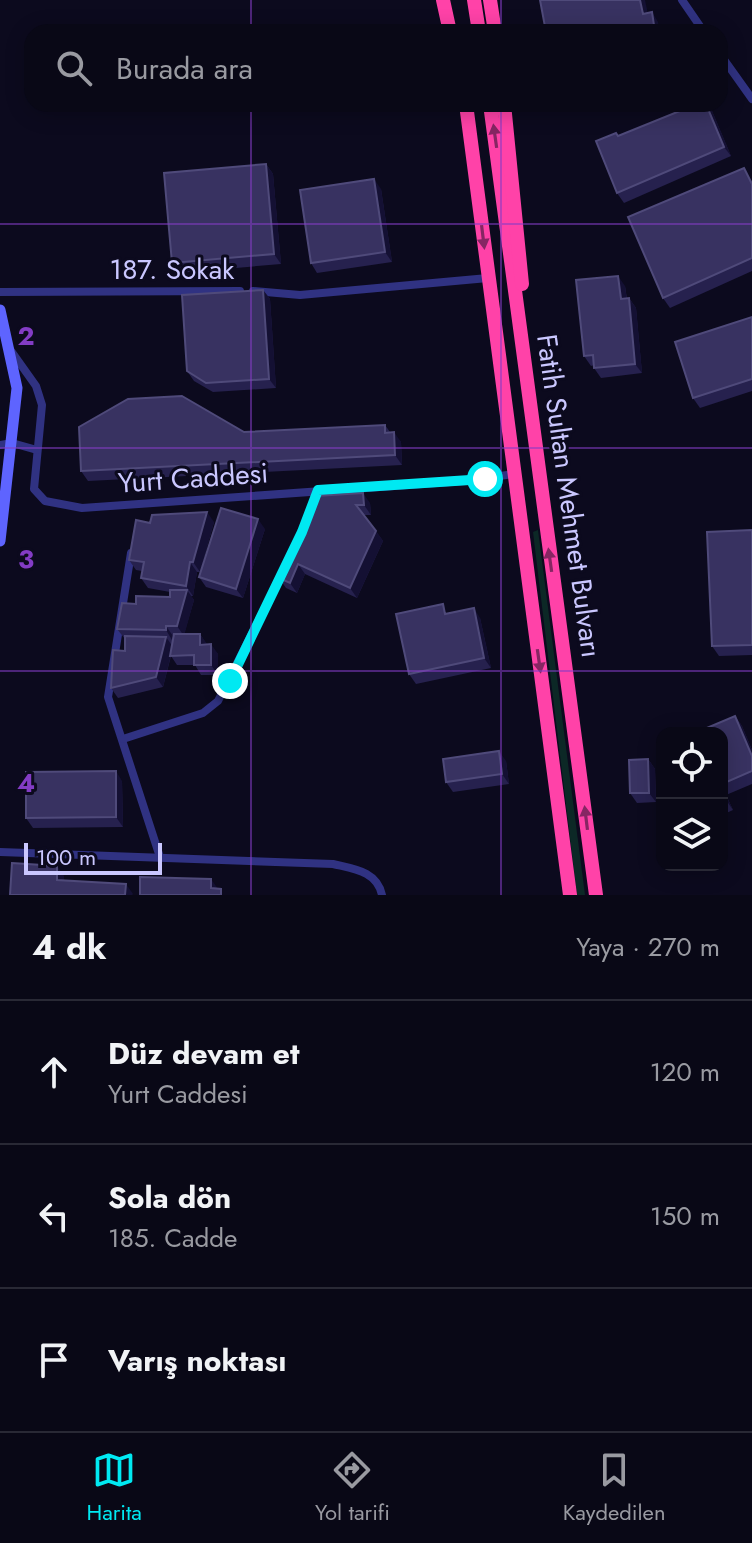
<!DOCTYPE html>
<html lang="tr">
<head>
<meta charset="utf-8">
<style>
  body { margin:0; font-family:Jost,sans-serif; background:#12111f; color:#f1f3f6 }
  .controls { position:absolute; right:24px; bottom:24px; display:grid; overflow:hidden; border-radius:16px; box-shadow:0 4px 20px #0003 }
  .controls button { width:72px; height:72px; display:grid; place-items:center; padding:0; border:0; border-bottom:2px solid #292935; background:#090816; color:#f1f3f6; font:40px sans-serif }
  .scale { position:absolute; left:24px; bottom:20px; width:138px; box-sizing:border-box; padding-left:8px; border:4px solid #cac7ff; border-top:0; font-size:22px; line-height:28px; white-space:nowrap; color:#cac7ff; -webkit-text-stroke:6px #0c0a1e; paint-order:stroke }
  .stop { position:absolute; width:24px; height:24px; margin:-18px; border:6px solid #00e9f2; border-radius:50%; background:#fff }
  .stop.end { background:#00e9f2; border-color:#fff; box-shadow:0 2px 8px #0008 }
  .list { margin:0; padding:0; list-style:none }
  h2 { display:flex; justify-content:space-between; align-items:center; height:104px; margin:0; padding:0 32px; font-size:34px }
  h2 small { font-size:26px; font-weight:400; color:#999aa1 }
  .list li { display:grid; grid-template-columns:52px 1fr auto; gap:24px; align-items:center; box-sizing:border-box; height:144px; padding:0 32px; border-top:2px solid #292935 }
  .list b { display:block; font-size:30px; white-space:nowrap }
  .list p { margin:0; font-size:26px; white-space:nowrap; color:#999aa1 }
  .list em { font-size:26px; font-style:normal; color:#999aa1 }
  .icon { flex:none; width:44px; height:44px; fill:none; stroke:currentColor; stroke-width:2; stroke-linecap:round; stroke-linejoin:round }
  .map { position:relative; flex:none; width:752px; height:895px; overflow:hidden }
  .search { position:absolute; background:#090816; box-shadow:0 4px 20px #0003; left:24px; right:24px; top:24px; height:88px; display:flex; align-items:center; gap:20px; box-sizing:border-box; padding:0 28px; border-radius:24px; color:#999aa1; font-size:30px }
  .sheet { height:536px; background:#090816 }
  nav { display:flex; justify-content:space-around; align-items:center; box-sizing:border-box; height:112px; border-top:2px solid #292935; background:#090816; font-size:22px; color:#999aa1 }
  nav a { display:grid; justify-items:center; gap:4px }
  nav .on { color:#00e9f2 }
  .map>svg:first-child { display:block }
  .green { fill:#0c2826 }
  .lines { fill:none; stroke-linecap:round; stroke-linejoin:round }
  .street { stroke:#303282; stroke-width:8 }
  .secondary { stroke:#5e64ff; stroke-width:11 }
  .highway { stroke:#ff42a8; stroke-width:14 }
  .wall { fill:#26214e }
  .shaded-wall { fill:#141033 }
  .building { fill:#383261; stroke:#4f4a7a; stroke-width:2 }
  .oneway { fill:#862663 }
  .route { stroke:#00e9f2; stroke-width:10 }
  .grid { fill:none; stroke:#833cc5; stroke-width:2; stroke-opacity:0.55 }
  .labels { text-anchor:middle; dominant-baseline:central; stroke-width:6; stroke-linejoin:round; paint-order:stroke }
  .street-label { font-size:28px; fill:#cac7ff; stroke:#0c0a1e }
  .grid-label { font-size:26px; text-anchor:middle; font-weight:bold; fill:#833cc5; stroke:#0c0a1e; stroke-width:6; stroke-linejoin:round; paint-order:stroke }
</style>
</head>
<body>
<div class="map">
<svg width="752" height="895" viewBox="0 0 752 895">
  <rect width="100%" height="100%" fill="#0c0a1e"/>
  <path class="green" d="M538,530l47,365h-8l-44,-363z"/>
  <g class="lines">
    <g class="street">
      <path d="M682,0l22,32"/>
      <path d="M720,54l32,45"/>
      <path d="M253,291l47,4 188,-17"/>
      <path d="M0,292l240,-1"/>
      <path d="M9,348l27,38 6,19 -8,84 11,12 37,7 383,-27 49,-7"/>
      <path d="M0,445l12,-2 25,7"/>
      <path d="M131,553l-23,144 52,160"/>
      <path d="M123,739l80,-26 15,-12 65,-129"/>
      <path d="M0,852l333,12c21,5 44,7 49,31"/>
    </g>
    <path class="secondary" d="M0,310l17,78 -17,153"/>
    <g class="highway">
      <path d="M443,0l7,32"/>
      <path d="M474,0l5,32"/>
      <path d="M490,0l5,32"/>
      <path d="M466,104l104,791"/>
      <path d="M490,104l106,791"/>
      <path d="M504,104l18,180"/>
    </g>
  </g>
  <g class="wall">
    <path d="M253,104h77l-74,4z"/>
    <path d="M697,104h10l5,7 19,45 -107,47 -7,-10 1,-57z"/>
    <path d="M266,164l7,10 8,90 -103,9 -6,-10z"/>
    <path d="M752,180v91l-82,37 -7,-10z"/>
    <path d="M381,189l11,73 -75,11 -6,-10z"/>
    <path d="M625,286l2,13 2,-1 7,10 6,65 -41,5 -7,-10v-3l-3,1 -7,-10z"/>
    <path d="M263,290l7,9 6,89 -63,4 -19,-11 -7,-10z"/>
    <path d="M752,317v74l-52,17 -7,-10z"/>
    <path d="M385,425l5,7 11,10 1,23 -314,16 -7,-10z"/>
    <path d="M316,496l54,7 1,12h-7l19,26 -26,57 -52,-24 -8,19 -11,-5 -7,-10z"/>
    <path d="M214,522l-14,50h-3l-4,24h-2l3,4 -10,34h16l7,11 11,9v21h-17l-6,-10h-18l-6,-9 -8,31 -45,11 -7,-10 14,-37v-12l-8,-10 19,-25 34,-7v-5l-22,-4 -7,-10 1,-7 -6,-1 -7,-10 21,-37z"/>
    <path d="M265,529l-22,69 -37,-11 -7,-10z"/>
    <path d="M752,530v125l-33,1 -7,-10z"/>
    <path d="M449,613l31,5 11,50 -75,16 -7,-10z"/>
    <path d="M735,716l7,10 10,24v34l-26,11 7,15 -11,5v-82z"/>
    <path d="M648,759l7,10 1,33 -19,1 -7,-10z"/>
    <path d="M506,761l3,23 -56,8 -7,-10z"/>
    <path d="M122,781l1,46 -90,1 -7,-10z"/>
  </g>
  <g class="shaded-wall">
    <path d="M640,0h5l5,24 -7,-10z"/>
    <path d="M652,12l6,10 2,10h-5z"/>
    <path d="M706,104l6,7 19,45 -7,-9z"/>
    <path d="M266,164l7,10 8,90 -7,-10z"/>
    <path d="M374,179l7,10 11,73 -7,-10z"/>
    <path d="M618,276l7,10 3,23 -7,-10z"/>
    <path d="M263,290l7,9 6,89 -7,-9z"/>
    <path d="M629,298l7,10 6,65 -7,-9z"/>
    <path d="M394,432l7,10 1,23 -7,-10z"/>
    <path d="M363,493l7,10 1,12 -7,-10z"/>
    <path d="M207,512l7,10 -14,50 -7,-10z"/>
    <path d="M258,519l7,10 -22,69 -7,-9z"/>
    <path d="M376,531l7,10 -26,57 -7,-10z"/>
    <path d="M190,562l7,10 -4,24 -7,-10z"/>
    <path d="M298,564l7,10 -8,19 -7,-10z"/>
    <path d="M187,590l7,10 -10,36 -7,-10z"/>
    <path d="M474,608l6,10 11,50 -7,-10z"/>
    <path d="M166,626l7,10 -1,4 -6,-10z"/>
    <path d="M200,634l7,10v10l-7,-9z"/>
    <path d="M166,637l7,10 -10,40 -7,-10z"/>
    <path d="M211,644l7,10v21l-7,-10z"/>
    <path d="M735,716l7,10 10,24v6z"/>
    <path d="M499,751l7,10 3,23 -7,-10z"/>
    <path d="M648,759l7,10 1,33 -7,-9z"/>
    <path d="M116,771l6,10 1,46 -7,-10z"/>
    <path d="M722,789l4,6 7,15 -7,-10z"/>
    <path d="M57,866l7,10v14l-7,-10z"/>
    <path d="M211,879l7,10 -7,-1z"/>
    <path d="M126,884l7,10 -1,1h-7z"/>
  </g>
  <g class="building">
    <path d="M540,0h100l3,14 9,-2 3,20h-109z"/>
    <path d="M697,104h9l18,43 -107,46 -21,-52 20,-8 2,3z"/>
    <path d="M266,164l8,90 -102,9 -8,-90z"/>
    <path d="M744,168l8,16v74l-89,40 -35,-81z"/>
    <path d="M374,179l11,73 -74,11 -11,-73z"/>
    <path d="M618,276l3,23 8,-1 6,66 -41,4 -1,-13 -9,1 -8,-76z"/>
    <path d="M263,290l6,89 -63,4 -19,-12 -5,-76z"/>
    <path d="M752,317v62l-59,19 -18,-56z"/>
    <path d="M182,396l62,36 141,-7v8l9,-1 1,23 -314,16 -2,-44 49,-28z"/>
    <path d="M363,493l1,12h-8l20,26 -26,57 -52,-24 -8,19 -11,-5 37,-82z"/>
    <path d="M221,508l37,11 -22,70 -37,-12z"/>
    <path d="M207,512l-14,50h-3l-4,24 -45,-8 3,-16 -15,-2 7,-40 14,3 2,-8z"/>
    <path d="M752,530v115l-40,1 -5,-114z"/>
    <path d="M170,590h17l-10,36h-11v4l-49,-1 5,-26 14,1v-8l34,1z"/>
    <path d="M443,604l2,10 29,-6 10,50 -75,16 -13,-60z"/>
    <path d="M174,634h26v11l11,-1v21h-17v-10l-24,1z"/>
    <path d="M125,636l41,1 -10,40 -45,11 2,-38 12,1z"/>
    <path d="M735,716l17,40v15l-30,13v-51h-27z"/>
    <path d="M499,751l3,23 -56,8 -3,-23z"/>
    <path d="M648,759l1,34h-19l-1,-33z"/>
    <path d="M116,771v46l-90,1v-46z"/>
    <path d="M12,863l45,3v14l69,4 -1,11h-115z"/>
    <path d="M140,877l71,2v9l10,1v6h-81z"/>
  </g>
  <defs><path id="oneway-solid" d="M-6-.8H1V-3.2L6.5 0L1 3.2V.8H-6Z" transform="scale(2)"/></defs>
  <g class="oneway">
    <use href="#oneway-solid" transform="translate(495 136) rotate(-98)"/>
    <use href="#oneway-solid" transform="translate(483 237) rotate(83)"/>
    <use href="#oneway-solid" transform="translate(550 560) rotate(-98)"/>
    <use href="#oneway-solid" transform="translate(539 661) rotate(82)"/>
    <use href="#oneway-solid" transform="translate(586 818) rotate(-97)"/>
  </g>
  <g class="lines">
    <path class="route" d="M230,681l72,-149 16,-42 167,-11"/>
  </g>
  <path class="grid" d="M251,0v32M501,0v32M251,104v791M501,104v791M0,224h752M0,448h752M0,671h752"/>
  <g class="labels">
    <g class="street-label">
      <text x="172" y="269">187. Sokak</text>
      <text transform="translate(193 478) rotate(-4)">Yurt Caddesi</text>
      <text transform="translate(569 496) rotate(82)">Fatih Sultan Mehmet Bulvarı</text>
    </g>
  </g>
  <g class="grid-label">
    <text x="26" y="345">2</text>
    <text x="26" y="568">3</text>
    <text x="26" y="792">4</text>
  </g>
</svg>
<div class="controls">
<button><svg class="icon" aria-label="locate" viewBox="0 0 24 24"><circle cx="12" cy="12" r="6"/><path d="M12 2v4M12 18v4M2 12h4M18 12h4"/></svg></button>
<button><svg class="icon" aria-label="layers" viewBox="0 0 24 24"><path d="M12 4l9 5-9 5-9-5zM3 14l9 5 9-5"/></svg></button>
</div>
<div class="scale">100 m</div>
<div class="stop" style="left:485px;top:479px"></div>
<div class="stop end" style="left:230px;top:681px"></div>
<div class="search"><svg class="icon" aria-label="search" viewBox="0 0 24 24"><circle cx="10" cy="10" r="6"/><path d="M15 15l6 6"/></svg>Burada ara</div>
</div>
<section class="sheet">
<h2>4 dk<small>Yaya · 270 m</small></h2>
<ul class="list">
<li><svg class="icon" aria-label="ahead" viewBox="0 0 24 24"><path d="M12 20V5M6 11l6-6 6 6"/></svg><div><b>Düz devam et</b><p>Yurt Caddesi</p></div><em>120 m</em></li>
<li><svg class="icon" aria-label="left" viewBox="0 0 24 24"><path d="M17 20v-9H6M10 6l-5 5 5 5"/></svg><div><b>Sola dön</b><p>185. Cadde</p></div><em>150 m</em></li>
<li><svg class="icon" aria-label="arrive" viewBox="0 0 24 24"><path d="M6 21V4h12l-3 4 3 4H6"/></svg><div><b>Varış noktası</b></div></li>
</ul>
</section>
<nav>
<a class="on"><svg class="icon" aria-label="map" viewBox="0 0 24 24"><path d="M3 6l6-2 6 2 6-2v14l-6 2-6-2-6 2zM9 4v14M15 6v14"/></svg>Harita</a>
<a><svg class="icon" aria-label="directions" viewBox="0 0 24 24"><path d="M12 3l9 9-9 9-9-9zM9 14v-3h6M13 9l2 2-2 2"/></svg>Yol tarifi</a>
<a><svg class="icon" aria-label="saved" viewBox="0 0 24 24"><path d="M7 4h10v16l-5-4-5 4z"/></svg>Kaydedilen</a>
</nav>
</body>
</html>
